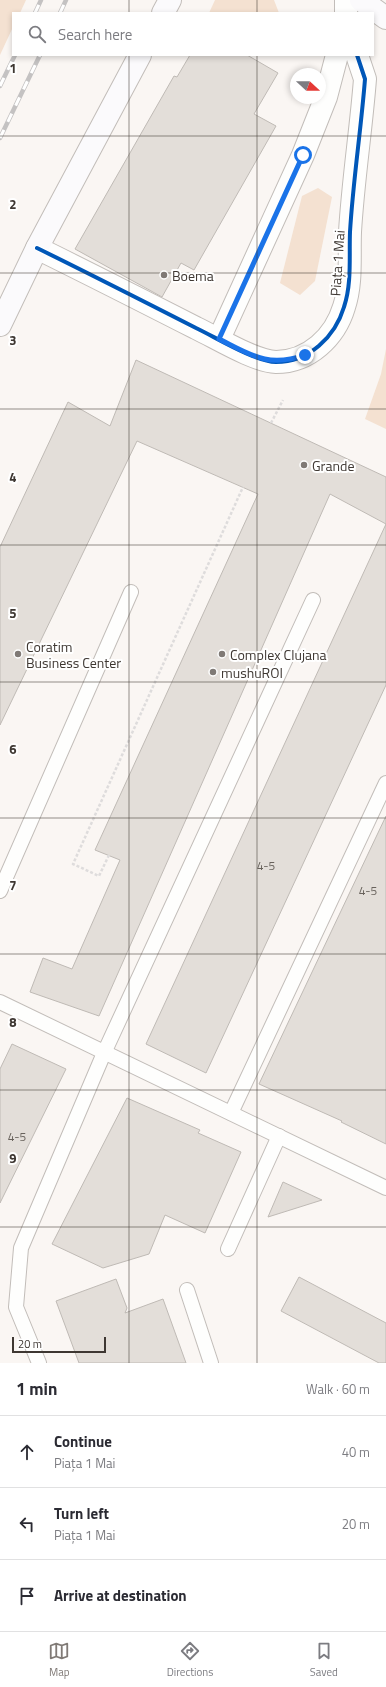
<!DOCTYPE html>
<html lang="en">
<head>
<meta charset="utf-8">
<style>
  body { margin:0; font-family:"Titillium Web",sans-serif; background:#f7f7f7; color:#2b2b33 }
  .compass { position:absolute; left:290px; top:68px; width:36px; height:36px; border-radius:50%; background:#fff; box-shadow:0 2px 6px #0003; rotate:111deg }
  .scale { position:absolute; left:12px; bottom:10px; width:94px; box-sizing:border-box; padding-left:4px; border:2px solid #3e3732; border-top:0; font-size:11px; line-height:14px; white-space:nowrap; color:#3e3732; -webkit-text-stroke:3px #fff; paint-order:stroke }
  .stop { position:absolute; width:12px; height:12px; margin:-9px; border:3px solid #1a73e8; border-radius:50%; background:#fff }
  .stop.end { background:#1a73e8; border-color:#fff; box-shadow:0 1px 4px #0008 }
  .list { margin:0; padding:0; list-style:none }
  h2 { display:flex; justify-content:space-between; align-items:center; height:52px; margin:0; padding:0 16px; font-size:17px }
  h2 small { font-size:13px; font-weight:400; color:#7c7c81 }
  .list li { display:grid; grid-template-columns:26px 1fr auto; gap:12px; align-items:center; box-sizing:border-box; height:72px; padding:0 16px; border-top:1px solid #e1e1e2 }
  .list b { display:block; font-size:15px; white-space:nowrap }
  .list p { margin:0; font-size:13px; white-space:nowrap; color:#7c7c81 }
  .list em { font-size:13px; font-style:normal; color:#7c7c81 }
  .icon { flex:none; width:22px; height:22px; fill:none; stroke:currentColor; stroke-width:2; stroke-linecap:round; stroke-linejoin:round }
  .map { position:relative; flex:none; width:386px; height:1363px; overflow:hidden }
  .search { position:absolute; background:#fff; box-shadow:0 2px 6px #0003; left:12px; right:12px; top:12px; height:44px; display:flex; align-items:center; gap:10px; box-sizing:border-box; padding:0 14px; border-radius:0px; color:#7c7c81; font-size:15px }
  .sheet { height:268px; background:#fff }
  nav { display:flex; justify-content:space-around; align-items:center; box-sizing:border-box; height:56px; border-top:1px solid #e1e1e2; background:#fff; font-size:11px; color:#7c7c81 }
  nav a { display:grid; justify-items:center; gap:2px }
  nav .on { color:#807a76 }
  .map>svg:first-child { display:block }
  .green { fill:#f4e1d1 }
  .building { fill:#e3ded9; stroke:#bfbab5 }
  .lines { fill:none; stroke-linecap:round; stroke-linejoin:round }
  .lane-casing { stroke:#c2bdb9; stroke-width:16 }
  .street-casing { stroke:#c2bdb9; stroke-width:24 }
  .secondary-casing { stroke:#c2bdb9; stroke-width:24 }
  .path { stroke:#dedcdc; stroke-width:2.5; stroke-dasharray:3 2; stroke-linecap:butt }
  .lane { stroke:#fefefd; stroke-width:14 }
  .street { stroke:#fefefd; stroke-width:22 }
  .secondary { stroke:#fbfafc; stroke-width:22 }
  .rail-casing { stroke:#c4c2c2; stroke-width:4.5 }
  .rail { stroke:#fff; stroke-width:3; stroke-dasharray:9; stroke-linecap:butt }
  .cycleway-casing { stroke:#fff; stroke-width:6 }
  .cycleway { stroke:#0057b8; stroke-width:4 }
  .route { stroke:#1a73e8; stroke-width:5 }
  .grid { fill:none; stroke:#3e3732; stroke-width:1; stroke-opacity:0.55 }
  .poi-dot { fill:#807a76; stroke:#fff; stroke-width:1.5 }
  .labels { text-anchor:middle; dominant-baseline:central; stroke-width:4; stroke-linejoin:round; paint-order:stroke }
  .number-label { font-size:12px; fill:#68625c }
  .street-label { font-size:14px; fill:#3e3732; stroke:#fff }
  .poi-label { font-size:14px; fill:#3e3732; stroke:#fff; text-anchor:start }
  .grid-label { font-size:13px; text-anchor:middle; font-weight:bold; fill:#3e3732; stroke:#fff; stroke-width:4; stroke-linejoin:round; paint-order:stroke }
</style>
</head>
<body>
<div class="map">
<svg width="386" height="1363" viewBox="0 0 386 1363">
  <rect width="100%" height="100%" fill="#faf6f3"/>
  <g class="green">
    <path d="M0,0h26l-6,13h-7v14l-13,28z"/>
    <path d="M215,0h59l5,13h-70z"/>
    <path d="M318,188l14,9 -17,84 -15,14 -20,-12 22,-87z"/>
    <path d="M386,349v80l-21,-10 16,-45z"/>
  </g>
  <g class="building">
    <path d="M190,55h57l31,18 -24,41 22,12 -82,144 -13,-7 -19,34 -87,-48 99,-173 3,1z"/>
    <path d="M136,360l250,117v47l-56,-30 -231,522 -69,-24 13,-34 29,11 48,-109 -25,-10 163,-356 -121,-53 -137,284v-178l68,-145 42,24z"/>
    <path d="M386,524v161l-180,388 -60,-29z"/>
    <path d="M386,816v328l-45,-22 1,-1 -83,-37z"/>
    <path d="M12,1044l54,25 -66,134v-134z"/>
    <path d="M127,1098l73,32 -2,3 43,19 -36,81 -40,-18 -16,39 -46,14 -51,-24z"/>
    <path d="M283,1182l39,18 -54,17z"/>
    <path d="M299,1277l87,46v40h-7l-98,-52z"/>
    <path d="M116,1279l11,29 -2,5 38,-14 23,64h-107l-23,-62z"/>
  </g>
  <g class="lines">
    <defs>
      <g id="lane">
        <path d="M0,891l131,-299"/>
        <path d="M0,1002l386,186"/>
        <path d="M231,1113l155,-330"/>
        <path d="M228,1249l51,-113"/>
        <path d="M187,1290l24,73"/>
        <path d="M39,1363l-23,-56 5,-59 83,-195 209,-453"/>
      </g>
      <g id="street">
        <path d="M346,13v-13"/>
        <path d="M37,248c53,26 106,53 159,80 21,10 58,33 80,34 33,0 59,-25 68,-55 8,-24 5,-50 6,-75 3,-51 11,-102 15,-153l-8,-24"/>
        <path d="M219,339l84,-184 23,-58 11,-42"/>
      </g>
      <g id="secondary">
        <path d="M361,0l25,18"/>
        <path d="M163,13l7,-13"/>
        <path d="M0,325l37,-77 103,-193"/>
      </g>
    </defs>
    <use href="#lane" class="lane-casing"/>
    <use href="#street" class="street-casing"/>
    <use href="#secondary" class="secondary-casing"/>
    <g class="path">
      <path d="M271,423l12,-23"/>
      <path d="M109,855l-10,21 -26,-12 170,-377"/>
    </g>
    <use href="#lane" class="lane"/>
    <use href="#street" class="street"/>
    <use href="#secondary" class="secondary"/>
    <defs>
      <g id="rail">
        <path d="M35,13l6,-13"/>
        <path d="M60,13l6,-13"/>
        <path d="M0,86l15,-31"/>
        <path d="M0,138l40,-83"/>
      </g>
    </defs>
    <use href="#rail" class="rail-casing"/>
    <use href="#rail" class="rail"/>
    <defs>
      <path id="cycleway" d="M37,248c53,26 106,53 159,80 21,10 58,33 80,34 33,0 59,-25 68,-55 8,-24 5,-50 6,-75 3,-51 11,-102 15,-153l-8,-24"/>
    </defs>
    <use href="#cycleway" class="cycleway-casing"/>
    <use href="#cycleway" class="cycleway"/>
  </g>
  <g class="lines">
    <path class="route" d="M303,155l-84,184c32,16 49,29 86,16"/>
  </g>
  <path class="grid" d="M129,0v13M257,0v13M129,55v1308M257,55v1308M0,136h386M0,273h386M0,409h386M0,545h386M0,682h386M0,818h386M0,954h386M0,1090h386M0,1227h386"/>
  <g class="poi-dot">
    <circle cx="164" cy="275" r="4"/>
    <circle cx="304" cy="465" r="4"/>
    <circle cx="18" cy="654" r="4"/>
    <circle cx="222" cy="654" r="4"/>
    <circle cx="213" cy="672" r="4"/>
  </g>
  <g class="labels">
    <g class="number-label">
      <text x="266" y="865">4-5</text>
      <text x="368" y="890">4-5</text>
      <text x="17" y="1136">4-5</text>
    </g>
    <g class="street-label">
      <text transform="translate(337 263) rotate(-86)">Piața 1 Mai</text>
    </g>
    <g class="poi-label">
      <text x="172" y="275">Boema</text>
      <text x="312" y="465">Grande</text>
      <text x="26" y="646">Coratim<tspan x="26" dy="16">Business Center</tspan></text>
      <text x="230" y="654">Complex Clujana</text>
      <text x="221" y="672">mushuROI</text>
    </g>
  </g>
  <g class="grid-label">
    <text x="13" y="73">1</text>
    <text x="13" y="209">2</text>
    <text x="13" y="345">3</text>
    <text x="13" y="482">4</text>
    <text x="13" y="618">5</text>
    <text x="13" y="754">6</text>
    <text x="13" y="890">7</text>
    <text x="13" y="1027">8</text>
    <text x="13" y="1163">9</text>
  </g>
</svg>
<svg class="compass" viewBox="-18 -18 36 36"><path d="M0-13l5 13h-10z" fill="#e53935"/><path d="M0 13l5-13h-10z" fill="#7c7c81"/></svg>
<div class="scale">20 m</div>
<div class="stop" style="left:303px;top:155px"></div>
<div class="stop end" style="left:305px;top:355px"></div>
<div class="search"><svg class="icon" aria-label="search" viewBox="0 0 24 24"><circle cx="10" cy="10" r="6"/><path d="M15 15l6 6"/></svg>Search here</div>
</div>
<section class="sheet">
<h2>1 min<small>Walk · 60 m</small></h2>
<ul class="list">
<li><svg class="icon" aria-label="ahead" viewBox="0 0 24 24"><path d="M12 20V5M6 11l6-6 6 6"/></svg><div><b>Continue</b><p>Piața 1 Mai</p></div><em>40 m</em></li>
<li><svg class="icon" aria-label="left" viewBox="0 0 24 24"><path d="M17 20v-9H6M10 6l-5 5 5 5"/></svg><div><b>Turn left</b><p>Piața 1 Mai</p></div><em>20 m</em></li>
<li><svg class="icon" aria-label="arrive" viewBox="0 0 24 24"><path d="M6 21V4h12l-3 4 3 4H6"/></svg><div><b>Arrive at destination</b></div></li>
</ul>
</section>
<nav>
<a class="on"><svg class="icon" aria-label="map" viewBox="0 0 24 24"><path d="M3 6l6-2 6 2 6-2v14l-6 2-6-2-6 2zM9 4v14M15 6v14"/></svg>Map</a>
<a><svg class="icon" aria-label="directions" viewBox="0 0 24 24"><path d="M12 3l9 9-9 9-9-9zM9 14v-3h6M13 9l2 2-2 2"/></svg>Directions</a>
<a><svg class="icon" aria-label="saved" viewBox="0 0 24 24"><path d="M7 4h10v16l-5-4-5 4z"/></svg>Saved</a>
</nav>
</body>
</html>
